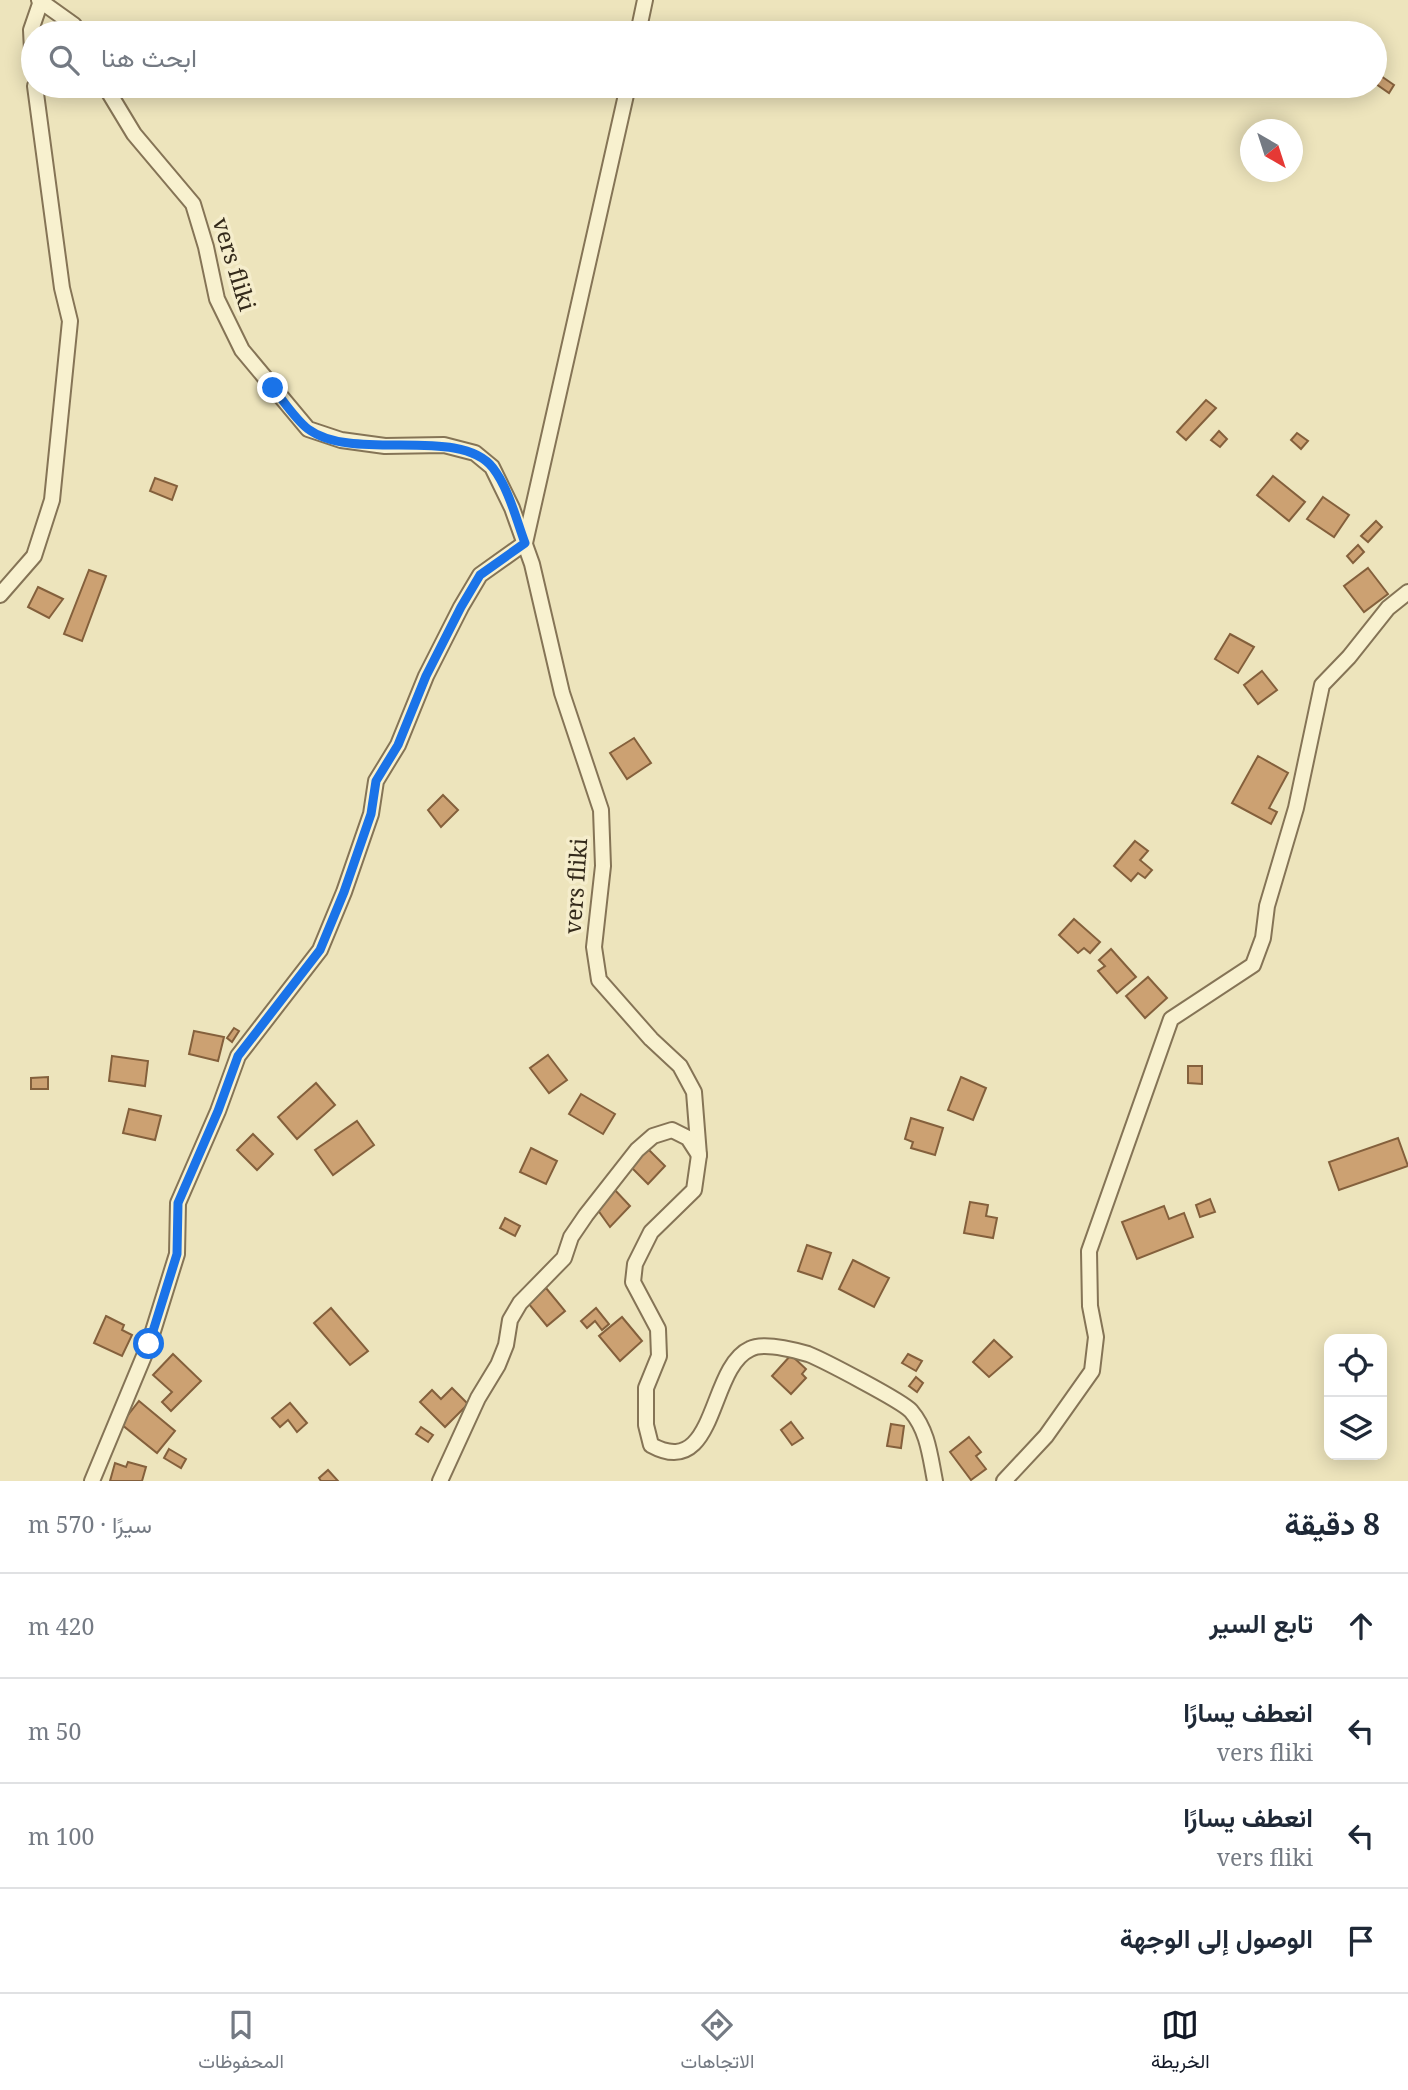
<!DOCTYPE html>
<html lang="ar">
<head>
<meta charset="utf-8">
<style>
  body { margin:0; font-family:"Noto Serif",Vazirmatn,serif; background:#f2f2f3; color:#1f2937; direction:rtl }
  .controls { position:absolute; right:21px; bottom:21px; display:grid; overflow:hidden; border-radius:14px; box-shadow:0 4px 18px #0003 }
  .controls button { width:63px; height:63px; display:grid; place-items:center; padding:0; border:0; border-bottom:2px solid #e0e1e3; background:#fff; color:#1f2937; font:35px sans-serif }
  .compass { position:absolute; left:1240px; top:119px; width:63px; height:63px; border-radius:50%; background:#fff; box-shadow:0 4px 18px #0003; rotate:141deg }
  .stop { position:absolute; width:21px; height:21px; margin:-16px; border:5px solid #1a73e8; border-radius:50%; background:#fff }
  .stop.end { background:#1a73e8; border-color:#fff; box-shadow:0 2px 7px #0008 }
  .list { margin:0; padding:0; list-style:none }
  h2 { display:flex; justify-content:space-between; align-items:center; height:91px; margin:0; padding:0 28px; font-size:30px }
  h2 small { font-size:23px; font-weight:400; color:#747a83 }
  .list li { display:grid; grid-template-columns:46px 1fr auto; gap:21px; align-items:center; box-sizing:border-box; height:105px; padding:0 28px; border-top:2px solid #e0e1e3 }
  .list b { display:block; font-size:26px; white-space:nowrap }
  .list p { margin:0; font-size:23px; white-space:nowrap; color:#747a83 }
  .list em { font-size:23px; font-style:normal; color:#747a83 }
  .icon { flex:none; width:38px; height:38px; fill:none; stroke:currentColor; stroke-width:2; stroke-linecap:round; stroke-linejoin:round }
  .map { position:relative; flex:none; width:1408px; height:1481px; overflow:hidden; direction:ltr }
  .search { position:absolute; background:#fff; box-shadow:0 4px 18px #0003; left:21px; right:21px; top:21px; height:77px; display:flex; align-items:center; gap:18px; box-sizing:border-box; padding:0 24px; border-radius:38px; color:#747a83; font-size:26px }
  .sheet { height:511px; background:#fff }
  nav { display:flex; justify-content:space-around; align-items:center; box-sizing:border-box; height:98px; border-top:2px solid #e0e1e3; background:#fff; font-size:19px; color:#747a83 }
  nav a { display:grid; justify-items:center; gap:4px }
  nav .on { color:#111827 }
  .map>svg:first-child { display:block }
  .building { fill:#cca172; stroke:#84603c; stroke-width:2 }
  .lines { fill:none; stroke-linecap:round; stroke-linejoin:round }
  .minor-casing { stroke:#857456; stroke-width:18 }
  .minor { stroke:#f8f1cf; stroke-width:14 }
  .route { stroke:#1a73e8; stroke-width:9 }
  .labels { text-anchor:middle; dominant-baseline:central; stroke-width:7; stroke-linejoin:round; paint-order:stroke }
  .street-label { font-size:23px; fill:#342a1b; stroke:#f5edcc }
</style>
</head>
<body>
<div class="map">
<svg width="1408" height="1481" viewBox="0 0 1408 1481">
  <rect width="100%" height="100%" fill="#ede4bc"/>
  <g class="building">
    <path d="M1381,76l13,9 -5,8 -13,-9z"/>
    <path d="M1206,400l10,8 -30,32 -9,-8z"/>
    <path d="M1219,431l8,8 -7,8 -9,-7z"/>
    <path d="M1297,433l11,8 -7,8 -10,-9z"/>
    <path d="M1273,476l32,26 -16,19 -32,-26z"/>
    <path d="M155,478l22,8 -5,14 -22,-9z"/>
    <path d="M1323,497l26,18 -15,22 -27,-18z"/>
    <path d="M1376,521l6,6 -14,15 -7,-6z"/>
    <path d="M1358,545l6,7 -11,11 -6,-7z"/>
    <path d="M1368,568l20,26 -24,18 -20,-26z"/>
    <path d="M89,570l17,6 -24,65 -18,-7z"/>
    <path d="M38,587l25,12 -14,19 -21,-11z"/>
    <path d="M1230,634l24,13 -16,26 -23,-14z"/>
    <path d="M1262,671l15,19 -19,14 -14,-19z"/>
    <path d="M634,738l17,25 -24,16 -17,-26z"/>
    <path d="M1258,756l30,17 -19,35 8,4 -6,12 -39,-21z"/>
    <path d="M443,795l15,15 -17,17 -13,-17z"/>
    <path d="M1135,841l13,10 -8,9 12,10 -7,8 -7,-5 -7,8 -17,-15z"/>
    <path d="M1074,919l26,23 -10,11 -6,-5 -6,5 -19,-18z"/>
    <path d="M1111,949l25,28 -19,16 -19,-22 7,-5 -6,-6z"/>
    <path d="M1148,977l19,21 -22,20 -19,-22z"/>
    <path d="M234,1028l5,3 -7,11 -5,-4z"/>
    <path d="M194,1031l30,6 -6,24 -29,-7z"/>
    <path d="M548,1055l19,25 -18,13 -19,-25z"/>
    <path d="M112,1056l36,5 -3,25 -36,-5z"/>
    <path d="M1188,1066h14v18l-14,-1z"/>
    <path d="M48,1077v12h-17v-11z"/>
    <path d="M961,1077l25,11 -13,32 -25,-10z"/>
    <path d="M316,1083l19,22 -38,34 -19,-22z"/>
    <path d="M581,1094l34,20 -12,20 -34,-20z"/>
    <path d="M129,1109l32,7 -6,24 -32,-7z"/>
    <path d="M911,1118l32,10 -8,27 -24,-7 2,-6 -8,-3z"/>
    <path d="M357,1121l17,24 -41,30 -18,-25z"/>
    <path d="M253,1134l20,20 -16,16 -20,-20z"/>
    <path d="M1398,1138l10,28 -69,24 -10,-28z"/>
    <path d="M531,1148l26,13 -11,23 -26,-12z"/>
    <path d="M648,1149l17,17 -17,18 -17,-17z"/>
    <path d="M613,1188l17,18 -20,21 -15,-21z"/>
    <path d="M1210,1199l5,13 -15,5 -4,-12z"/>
    <path d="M970,1202l18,3 -2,11 11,2 -4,20 -29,-5z"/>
    <path d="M1164,1206l5,13 15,-6 9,24 -56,22 -15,-37z"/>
    <path d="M505,1218l15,8 -5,10 -15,-8z"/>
    <path d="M807,1245l24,8 -9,26 -24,-8z"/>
    <path d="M853,1260l36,18 -15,29 -35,-18z"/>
    <path d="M546,1288l19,23 -18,15 -19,-23z"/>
    <path d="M331,1308l37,43 -18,14 -36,-42z"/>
    <path d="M596,1308l13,16 -7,6 -7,-9 -8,7 -6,-7z"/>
    <path d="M106,1316l18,9 -2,5 10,5 -10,21 -28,-13z"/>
    <path d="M622,1317l20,24 -22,20 -21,-25z"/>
    <path d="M994,1340l18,17 -23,20 -16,-15z"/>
    <path d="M173,1354l28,27 -30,30 -9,-9 10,-10 -19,-17z"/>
    <path d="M908,1354l14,7 -6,10 -14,-8z"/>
    <path d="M791,1355l15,14 -4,5 4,4 -15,16 -19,-18z"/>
    <path d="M916,1377l7,6 -6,9 -8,-6z"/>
    <path d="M452,1388l16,16 -23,23 -25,-25 12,-12 9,9z"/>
    <path d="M139,1401l36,30 -18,22 -36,-29z"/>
    <path d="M290,1403l17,20 -10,9 -9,-12 -8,7 -8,-9z"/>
    <path d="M791,1422l12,16 -11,7 -11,-15z"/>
    <path d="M891,1424l13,2 -3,22 -14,-2z"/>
    <path d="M421,1427l12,8 -5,7 -12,-8z"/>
    <path d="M969,1437l12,15 -5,4 10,13 -15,11 -21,-28z"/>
    <path d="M169,1449l17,10 -5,9 -17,-10z"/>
    <path d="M128,1462l18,5 -4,14h-32l5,-18 11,4z"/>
    <path d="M328,1470l10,11h-17l-2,-3z"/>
  </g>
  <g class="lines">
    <defs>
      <g id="minor">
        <path d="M39,0l35,25 4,8"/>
        <path d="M638,33l7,-33"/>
        <path d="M33,71l-2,-41 10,-29"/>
        <path d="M105,86l29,48 59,70 13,43 11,52 25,51 66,79 33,11 44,6 59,-1 31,8 17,14 20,41 20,56 30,129 39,117 2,56 -9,81 5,33 52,59 29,27 14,26 5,63 -5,35 -43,42 -16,32 -2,18 25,47 1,27 -13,32v37l5,20c66,36 57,-77 99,-96 13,-7 44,1 58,5 15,6 94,47 103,57 17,20 19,45 24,70"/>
        <path d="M0,595l34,-39 18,-56 18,-179 -8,-33 -27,-202"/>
        <path d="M92,1481l57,-137 28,-90 1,-51 40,-92 20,-55 82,-106 24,-58 27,-78 5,-33 22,-36 28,-69 35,-69 19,-32 45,-32 103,-457"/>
        <path d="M440,1481l38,-83 20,-33 8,-20 4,-25 10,-17 44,-45 7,-21 15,-22 51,-65 16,-14 19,-6 16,8 11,17"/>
        <path d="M1004,1481l42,-45 46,-65 4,-34 -6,-31 -1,-55 82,-232 82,-54 10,-27 4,-32 29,-98 26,-123 27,-28 39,-49 20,-16"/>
      </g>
    </defs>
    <use href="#minor" class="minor-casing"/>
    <use href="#minor" class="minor"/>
  </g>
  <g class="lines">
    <path class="route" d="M149,1344l28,-90 1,-51 40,-92 20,-55 82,-106 24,-58 27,-78 5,-33 22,-36 28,-69 35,-69 19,-32 45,-32c-9,-24 -16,-54 -32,-75 -33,-43 -139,-5 -185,-39 -13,-10 -25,-29 -35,-41"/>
  </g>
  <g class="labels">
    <g class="street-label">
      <text transform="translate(235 264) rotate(73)">vers fliki</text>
      <text transform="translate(575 886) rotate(-86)">vers fliki</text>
    </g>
  </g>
</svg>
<div class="controls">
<button><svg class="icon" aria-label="locate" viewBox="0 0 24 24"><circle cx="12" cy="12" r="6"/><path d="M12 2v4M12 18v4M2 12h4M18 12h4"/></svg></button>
<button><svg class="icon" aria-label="layers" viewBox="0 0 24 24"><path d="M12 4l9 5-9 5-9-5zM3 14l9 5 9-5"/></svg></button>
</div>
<svg class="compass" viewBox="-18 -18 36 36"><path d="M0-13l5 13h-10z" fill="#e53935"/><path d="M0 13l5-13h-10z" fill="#747a83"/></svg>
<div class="stop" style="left:149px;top:1344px"></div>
<div class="stop end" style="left:273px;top:388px"></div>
<div class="search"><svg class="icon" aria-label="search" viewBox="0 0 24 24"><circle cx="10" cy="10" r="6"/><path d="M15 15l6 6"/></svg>ابحث هنا</div>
</div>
<section class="sheet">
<h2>8 دقيقة<small>سيرًا · 570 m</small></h2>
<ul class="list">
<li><svg class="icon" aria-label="ahead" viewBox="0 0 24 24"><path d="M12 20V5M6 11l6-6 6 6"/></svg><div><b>تابع السير</b></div><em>420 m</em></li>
<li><svg class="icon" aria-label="left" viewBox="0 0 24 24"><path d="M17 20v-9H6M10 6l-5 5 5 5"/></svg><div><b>انعطف يسارًا</b><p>vers fliki</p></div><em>50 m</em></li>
<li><svg class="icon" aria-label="left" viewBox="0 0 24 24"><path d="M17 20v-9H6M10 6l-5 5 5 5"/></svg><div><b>انعطف يسارًا</b><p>vers fliki</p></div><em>100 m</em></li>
<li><svg class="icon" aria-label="arrive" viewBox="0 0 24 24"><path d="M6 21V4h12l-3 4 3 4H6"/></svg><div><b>الوصول إلى الوجهة</b></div></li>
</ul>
</section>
<nav>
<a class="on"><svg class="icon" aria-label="map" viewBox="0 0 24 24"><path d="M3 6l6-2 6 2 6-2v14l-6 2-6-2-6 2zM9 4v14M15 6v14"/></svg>الخريطة</a>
<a><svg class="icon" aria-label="directions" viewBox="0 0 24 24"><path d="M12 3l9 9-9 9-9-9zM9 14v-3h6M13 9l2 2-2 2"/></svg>الاتجاهات</a>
<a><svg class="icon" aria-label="saved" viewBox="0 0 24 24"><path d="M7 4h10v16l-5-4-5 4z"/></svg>المحفوظات</a>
</nav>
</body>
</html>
